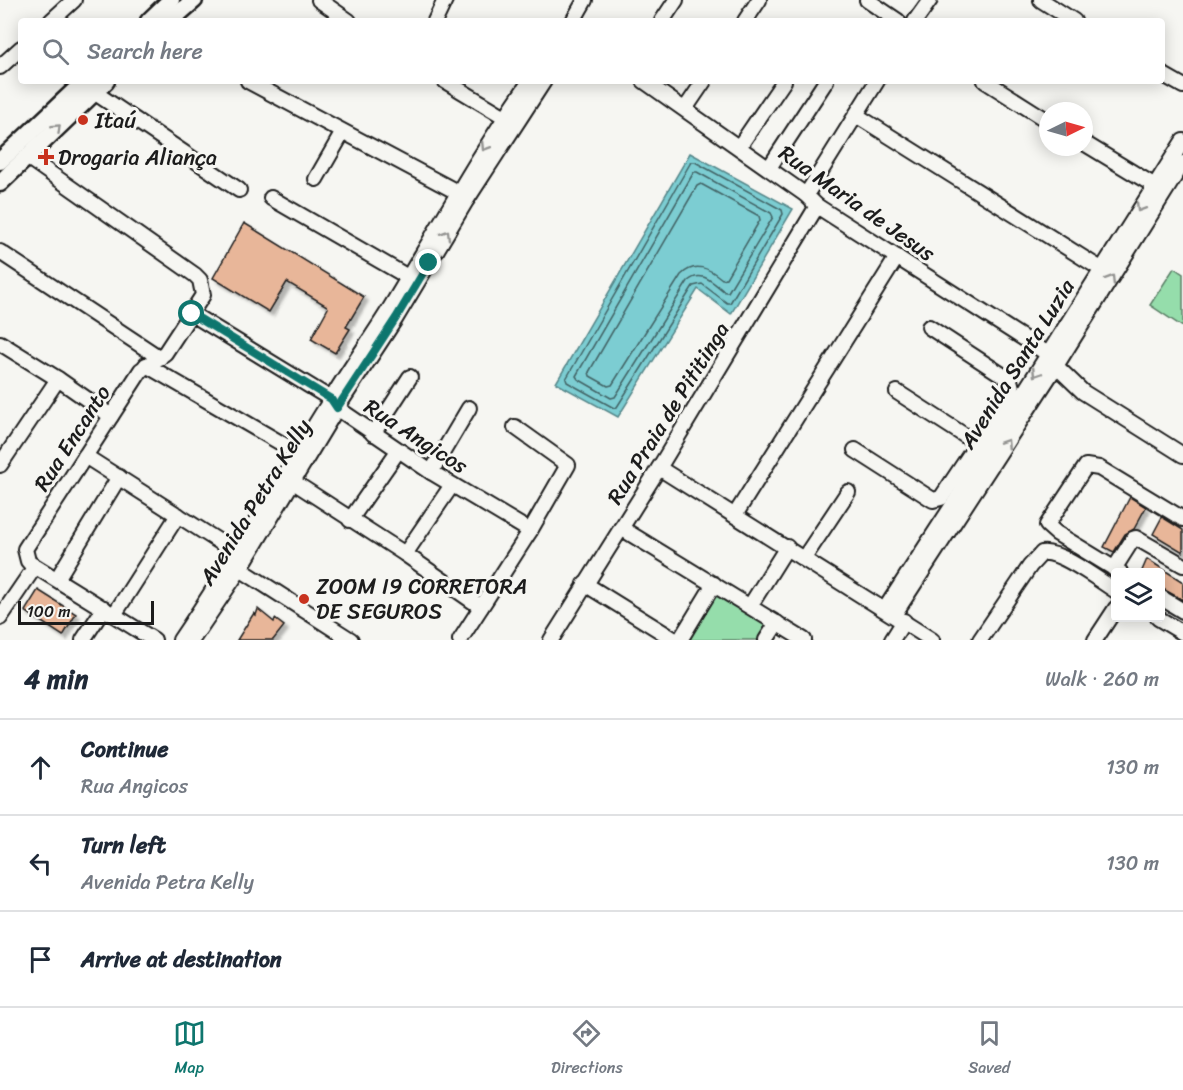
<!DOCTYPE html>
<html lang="en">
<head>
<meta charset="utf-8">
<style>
  body { margin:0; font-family:Sriracha,sans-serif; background:#f2f2f3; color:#1f2937 }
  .controls { position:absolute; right:18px; bottom:18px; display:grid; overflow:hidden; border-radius:6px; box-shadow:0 3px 15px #0003 }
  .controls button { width:54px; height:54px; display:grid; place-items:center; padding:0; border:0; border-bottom:2px solid #e0e1e3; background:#fff; color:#1f2937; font:30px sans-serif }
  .compass { position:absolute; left:1039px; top:102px; width:54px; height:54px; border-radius:50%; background:#fff; box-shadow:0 3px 15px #0003; rotate:85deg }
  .scale { position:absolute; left:18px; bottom:15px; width:136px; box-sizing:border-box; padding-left:6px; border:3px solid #1c1c1c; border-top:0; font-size:16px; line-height:21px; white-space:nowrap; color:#1c1c1c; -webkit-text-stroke:4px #f6f6f2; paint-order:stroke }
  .stop { position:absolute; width:18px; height:18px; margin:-14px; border:4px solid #0f766e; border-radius:50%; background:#fff }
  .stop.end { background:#0f766e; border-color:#fff; box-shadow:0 2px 6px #0008 }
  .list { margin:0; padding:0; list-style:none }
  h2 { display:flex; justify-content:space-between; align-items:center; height:78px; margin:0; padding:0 24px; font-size:26px }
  h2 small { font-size:20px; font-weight:400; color:#747a83 }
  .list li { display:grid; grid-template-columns:39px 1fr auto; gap:18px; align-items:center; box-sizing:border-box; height:96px; padding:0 24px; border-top:2px solid #e0e1e3 }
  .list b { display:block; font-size:22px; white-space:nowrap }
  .list p { margin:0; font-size:20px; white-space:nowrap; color:#747a83 }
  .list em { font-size:20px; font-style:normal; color:#747a83 }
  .icon { flex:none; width:33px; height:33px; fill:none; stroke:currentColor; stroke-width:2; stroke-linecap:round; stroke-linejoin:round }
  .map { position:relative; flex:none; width:1183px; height:640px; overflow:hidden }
  .search { position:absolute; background:#fff; box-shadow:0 3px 15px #0003; left:18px; right:18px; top:18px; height:66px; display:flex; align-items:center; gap:15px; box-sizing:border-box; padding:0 21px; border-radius:6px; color:#747a83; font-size:22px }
  .sheet { height:366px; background:#fff }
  nav { display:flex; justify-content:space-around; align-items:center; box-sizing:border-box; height:84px; border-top:2px solid #e0e1e3; background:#fff; font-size:16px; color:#747a83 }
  nav a { display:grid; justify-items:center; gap:3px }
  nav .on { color:#0f766e }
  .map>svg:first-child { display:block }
  .green { fill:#95ddab; stroke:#587c64; stroke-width:1.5 }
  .water { fill:#7bcdd2; stroke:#558689; stroke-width:1.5 }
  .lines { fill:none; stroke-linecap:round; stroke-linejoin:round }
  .shore { stroke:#426365; stroke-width:1.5 }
  .building { fill:#e8b699; stroke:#1c1c1c; stroke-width:1.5; filter:url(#shadow) }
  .minor-casing { stroke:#1c1c1c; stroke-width:18 }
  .major-casing { stroke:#1c1c1c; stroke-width:21 }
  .minor { stroke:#f6f6f2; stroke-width:14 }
  .major { stroke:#f6f6f2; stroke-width:16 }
  .oneway { stroke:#949492 }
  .route { stroke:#0f766e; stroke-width:8 }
  .poi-dot { fill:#c8321e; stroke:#f6f6f2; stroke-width:2 }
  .labels { text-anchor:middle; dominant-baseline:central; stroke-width:6; stroke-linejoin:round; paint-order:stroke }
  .poi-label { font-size:22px; fill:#1c1c1c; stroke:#f6f6f2; text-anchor:start }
  .street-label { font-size:22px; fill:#1c1c1c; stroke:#f6f6f2 }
</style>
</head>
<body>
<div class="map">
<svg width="1183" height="640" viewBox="0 0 1183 640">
  <defs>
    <filter id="shadow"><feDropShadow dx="4" dy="4" stdDeviation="1.5" flood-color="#0004"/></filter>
  </defs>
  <rect width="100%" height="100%" fill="#f6f6f2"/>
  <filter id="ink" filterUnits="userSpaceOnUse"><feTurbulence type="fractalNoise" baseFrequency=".0167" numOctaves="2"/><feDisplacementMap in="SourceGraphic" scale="12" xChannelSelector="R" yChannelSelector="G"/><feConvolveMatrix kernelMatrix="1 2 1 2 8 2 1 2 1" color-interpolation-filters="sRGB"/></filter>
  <g filter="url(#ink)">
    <g class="green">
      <path d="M1174,268l9,6v53l-33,-22z"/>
      <path d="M716,593l50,32 1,2 -6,13h-73z"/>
    </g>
    <path class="water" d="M690,153l103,56 -62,105 -33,-25 -80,128 -62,-34z"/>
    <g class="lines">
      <g class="shore">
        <path d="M691,162h4l87,48 1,4 -53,89h-3l-25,-19 -9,2 -76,121 -3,1 -47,-26 -1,-3z"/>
        <path d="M694,172h3l74,41 2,4 -45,75h-3c-12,-9 -23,-23 -37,-11l-73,116 -4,1 -33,-19 -2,-3z"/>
        <path d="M701,184l58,32 1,4 -34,58 -4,1c-13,-11 -27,-18 -41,-4l-69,110 -4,1 -18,-10 -1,-4 108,-186z"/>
      </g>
    </g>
    <g class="building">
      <path d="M244,223l120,74 -18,30 4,2 -15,24 -24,-14 17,-31 -1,-2 -40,-24 -18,30 -56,-34z"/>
      <path d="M1130,497l16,10 -12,22 -9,5 -11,18 -10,-5z"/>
      <path d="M1162,517l21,13v22l-30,-18z"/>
      <path d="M1147,559l36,23v18l-22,-12v-15h-20z"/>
      <path d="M38,590l38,24 -13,22 -38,-25z"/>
      <path d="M258,609l16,13 1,-3 9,7 -11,14h-36l17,-27 2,2z"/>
    </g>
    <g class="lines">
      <defs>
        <g id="minor">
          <path d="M319,0l30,21"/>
          <path d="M867,0l31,21"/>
          <path d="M1041,0l33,21"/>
          <path d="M51,21l23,-21"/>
          <path d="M435,21l10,-21"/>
          <path d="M573,21l12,-21"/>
          <path d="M662,21l14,-21"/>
          <path d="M745,21l14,-21"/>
          <path d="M915,21l15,-21"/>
          <path d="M0,67l21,-19"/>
          <path d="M1162,74l21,12"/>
          <path d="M248,81l209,111"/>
          <path d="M445,81l65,39"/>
          <path d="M644,81l162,114 11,11 231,148"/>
          <path d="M985,81l63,40"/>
          <path d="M94,92l145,98"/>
          <path d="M685,109l19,-28"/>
          <path d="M856,115l245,154"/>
          <path d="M1084,143l76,46"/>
          <path d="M739,147l45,-66"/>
          <path d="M769,168l57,-87"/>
          <path d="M316,179l27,-47"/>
          <path d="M806,195l71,-114"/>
          <path d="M271,198l137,79"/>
          <path d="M0,252l160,106"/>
          <path d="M192,314l139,85 6,9 94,64 99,59"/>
          <path d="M0,343l58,36 53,37"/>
          <path d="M146,365l152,88"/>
          <path d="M1056,366l27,26 100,63"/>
          <path d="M897,392l87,56"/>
          <path d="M373,434l37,-57"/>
          <path d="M855,450l78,50 8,-2 70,-105 1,-5 -2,-8 -81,-53"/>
          <path d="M85,456l152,97"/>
          <path d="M0,465l58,-86"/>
          <path d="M659,468l273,172"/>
          <path d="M431,472l38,-64"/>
          <path d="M292,481l113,73 76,53"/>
          <path d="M735,515l162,-258"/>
          <path d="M350,520l48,-69"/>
          <path d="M621,528l183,112"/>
          <path d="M405,554l47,-69"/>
          <path d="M804,558l44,-66"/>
          <path d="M33,565l121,75"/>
          <path d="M240,569l111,71"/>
          <path d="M1114,569l19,-30 3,-1 47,27"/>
          <path d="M1120,572l-64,-39 -9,-8 39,-59 13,2 84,51"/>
          <path d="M57,579l62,-102"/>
          <path d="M585,584l90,56"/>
          <path d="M1160,597l23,14"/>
          <path d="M750,606l37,-59"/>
          <path d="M885,609l71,-109 227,-359"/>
          <path d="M114,615l64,-100"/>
          <path d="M894,615l162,-249 127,-203"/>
          <path d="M0,618l34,-50 -6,-7 -3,-12 116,-179 24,-17 38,-58 -3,-15 -5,-5 -168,-118"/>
          <path d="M1158,618l25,15"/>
          <path d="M83,640l21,-32"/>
          <path d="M180,640c53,-78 100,-159 150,-239 18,-30 38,-58 57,-88 47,-77 90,-157 143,-232"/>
          <path d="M192,640l48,-71 97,-161 59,-90 70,-117 78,-120"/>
          <path d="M460,640l70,-109 38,-66 -53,-38"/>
          <path d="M551,640l108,-172 158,-262"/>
          <path d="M680,640l34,-56"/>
          <path d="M766,640l11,-17"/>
          <path d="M892,640l12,-19"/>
          <path d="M980,640l50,-74 12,-13c18,-3 58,28 74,38"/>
          <path d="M1095,640l21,-32"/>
        </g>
        <g id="major">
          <path d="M149,21l22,-21"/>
          <path d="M170,21l24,-21"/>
          <path d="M0,161l85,-80"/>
          <path d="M0,183l106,-102"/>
        </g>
      </defs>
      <use href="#minor" class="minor-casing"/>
      <use href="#major" class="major-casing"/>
      <use href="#minor" class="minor"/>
      <use href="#major" class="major"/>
    </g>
    <defs><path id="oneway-chevron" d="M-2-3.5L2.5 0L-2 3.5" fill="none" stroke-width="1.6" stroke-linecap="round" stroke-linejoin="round" transform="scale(1.5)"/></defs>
    <g class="oneway">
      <use href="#oneway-chevron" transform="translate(57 128) rotate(-44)"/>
      <use href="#oneway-chevron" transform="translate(485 147) rotate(122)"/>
      <use href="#oneway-chevron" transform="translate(1140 208) rotate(122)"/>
      <use href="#oneway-chevron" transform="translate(446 234) rotate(-59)"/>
      <use href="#oneway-chevron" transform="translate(1111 279) rotate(-58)"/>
      <use href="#oneway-chevron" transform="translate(1036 373) rotate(123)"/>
      <use href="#oneway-chevron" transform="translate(1006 443) rotate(-57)"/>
    </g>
  </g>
  <g class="lines" filter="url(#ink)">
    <path class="route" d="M192,314l139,85 6,9 59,-90 33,-55"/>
  </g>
  <g class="poi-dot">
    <circle cx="83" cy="120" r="6"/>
    <path d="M43 148h6v6h6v6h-6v6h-6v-6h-6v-6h6z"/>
    <circle cx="304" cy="599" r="6"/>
  </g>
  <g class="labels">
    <g class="poi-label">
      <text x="95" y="120">Itaú</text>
      <text x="58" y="157">Drogaria Aliança</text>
      <text x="316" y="586">ZOOM I9 CORRETORA<tspan x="316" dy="25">DE SEGUROS</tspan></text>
    </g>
    <g class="street-label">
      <text transform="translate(857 203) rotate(35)">Rua Maria de Jesus</text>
      <text transform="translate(1017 364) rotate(-58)">Avenida Santa Luzia</text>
      <text transform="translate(668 413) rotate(-58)">Rua Praia de Pititinga</text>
      <text transform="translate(416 436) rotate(33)">Rua Angicos</text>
      <text transform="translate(72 438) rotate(-57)">Rua Encanto</text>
      <text transform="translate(255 502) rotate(-58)">Avenida Petra Kelly</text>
    </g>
  </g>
</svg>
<div class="controls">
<button><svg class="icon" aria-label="layers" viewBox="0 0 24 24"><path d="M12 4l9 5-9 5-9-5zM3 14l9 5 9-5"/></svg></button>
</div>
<svg class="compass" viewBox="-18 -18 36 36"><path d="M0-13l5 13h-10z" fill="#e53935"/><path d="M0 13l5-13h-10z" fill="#747a83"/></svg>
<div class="scale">100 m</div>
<div class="stop" style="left:192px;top:314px"></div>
<div class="stop end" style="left:429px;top:263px"></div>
<div class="search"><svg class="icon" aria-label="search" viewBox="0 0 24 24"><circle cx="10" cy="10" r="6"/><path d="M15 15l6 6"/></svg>Search here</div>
</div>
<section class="sheet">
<h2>4 min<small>Walk · 260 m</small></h2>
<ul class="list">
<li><svg class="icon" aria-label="ahead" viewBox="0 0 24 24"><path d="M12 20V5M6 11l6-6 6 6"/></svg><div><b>Continue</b><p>Rua Angicos</p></div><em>130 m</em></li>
<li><svg class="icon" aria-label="left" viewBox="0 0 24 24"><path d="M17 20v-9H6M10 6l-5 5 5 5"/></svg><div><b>Turn left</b><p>Avenida Petra Kelly</p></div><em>130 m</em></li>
<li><svg class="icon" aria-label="arrive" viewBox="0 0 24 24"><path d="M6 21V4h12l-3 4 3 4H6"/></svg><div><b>Arrive at destination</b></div></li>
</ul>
</section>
<nav>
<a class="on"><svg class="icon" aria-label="map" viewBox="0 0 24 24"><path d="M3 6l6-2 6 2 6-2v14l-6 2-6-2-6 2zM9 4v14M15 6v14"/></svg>Map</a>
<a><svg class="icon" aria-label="directions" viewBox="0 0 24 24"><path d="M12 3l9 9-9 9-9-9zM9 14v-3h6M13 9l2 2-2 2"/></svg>Directions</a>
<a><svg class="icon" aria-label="saved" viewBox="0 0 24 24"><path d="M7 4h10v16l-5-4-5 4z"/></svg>Saved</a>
</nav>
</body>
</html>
